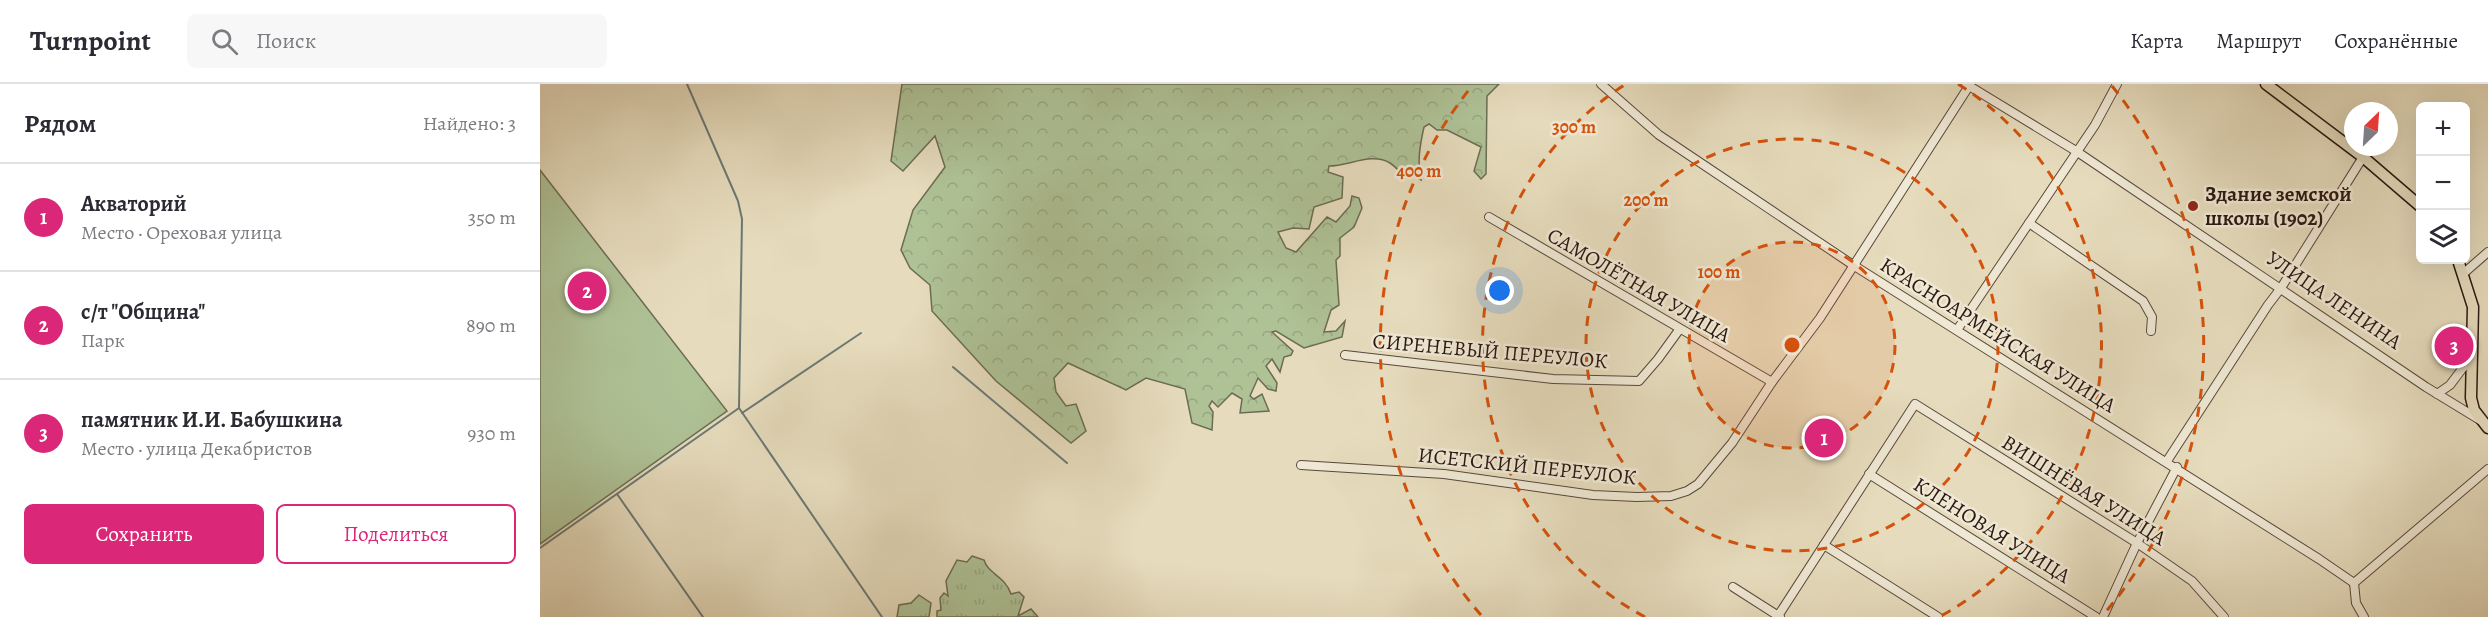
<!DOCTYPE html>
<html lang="ru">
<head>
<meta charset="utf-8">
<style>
  body { margin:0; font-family:Alegreya,serif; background:#f7f7f7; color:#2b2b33 }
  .controls { position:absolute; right:18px; top:18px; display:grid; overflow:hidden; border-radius:9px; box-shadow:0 6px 24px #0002 }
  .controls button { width:54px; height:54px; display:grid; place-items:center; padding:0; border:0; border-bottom:2px solid #e1e1e2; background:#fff; color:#2b2b33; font:30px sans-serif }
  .compass { position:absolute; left:1804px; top:18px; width:54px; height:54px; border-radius:50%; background:#fff; box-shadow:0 6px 24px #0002; rotate:25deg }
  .you { position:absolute; left:960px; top:207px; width:21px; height:21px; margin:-15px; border:4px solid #fff; border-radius:50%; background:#1a73e8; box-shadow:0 0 0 9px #1a73e833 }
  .badge { display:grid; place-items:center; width:39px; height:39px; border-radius:50%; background:#db2777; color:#fff; font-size:20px; font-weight:700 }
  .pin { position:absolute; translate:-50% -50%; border:3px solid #fff; box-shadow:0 2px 6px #0006 }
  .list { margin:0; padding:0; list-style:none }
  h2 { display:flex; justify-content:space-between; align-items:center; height:78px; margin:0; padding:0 24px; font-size:26px }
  h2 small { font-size:20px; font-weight:400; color:#7c7c81 }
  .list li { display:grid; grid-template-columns:39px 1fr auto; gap:18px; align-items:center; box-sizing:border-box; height:108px; padding:0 24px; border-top:2px solid #e1e1e2 }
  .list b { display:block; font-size:22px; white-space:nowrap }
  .list p { margin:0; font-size:20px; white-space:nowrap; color:#7c7c81 }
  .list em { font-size:20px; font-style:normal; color:#7c7c81 }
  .actions { display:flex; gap:12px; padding:18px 24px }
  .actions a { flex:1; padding:14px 0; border:2px solid #db2777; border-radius:9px; text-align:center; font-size:21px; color:#db2777 }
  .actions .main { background:#db2777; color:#fff }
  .icon { flex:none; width:33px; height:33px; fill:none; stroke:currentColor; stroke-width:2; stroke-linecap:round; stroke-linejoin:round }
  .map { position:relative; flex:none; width:1948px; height:533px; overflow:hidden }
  header { display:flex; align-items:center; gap:36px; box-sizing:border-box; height:84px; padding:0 30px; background:#fff; border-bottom:2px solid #e1e1e2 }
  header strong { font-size:28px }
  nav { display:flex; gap:33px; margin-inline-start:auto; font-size:21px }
  .search { width:420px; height:54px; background:#f7f7f7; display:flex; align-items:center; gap:15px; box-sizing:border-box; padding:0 21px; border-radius:9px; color:#7c7c81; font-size:22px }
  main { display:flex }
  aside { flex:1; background:#fff }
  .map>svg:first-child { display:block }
  .grass { fill:url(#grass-tufts); stroke:#6c6c54; stroke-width:1.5 }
  .forest { fill:url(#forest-crowns); stroke:#6c6c54; stroke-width:1.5 }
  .green { fill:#aec296; stroke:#6c6c54; stroke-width:1.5 }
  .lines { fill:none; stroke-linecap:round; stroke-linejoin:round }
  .stream { stroke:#6b7975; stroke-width:2 }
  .minor-casing { stroke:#59483c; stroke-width:10 }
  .major-casing { stroke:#2a1711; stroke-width:13 }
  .minor { stroke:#efe8d4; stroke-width:8 }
  .major { stroke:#e6dcbd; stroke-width:10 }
  .ring { fill:none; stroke:#d5520c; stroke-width:3; stroke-dasharray:10 8 }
  .poi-dot { fill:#8f2418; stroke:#efe8d4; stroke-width:2 }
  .labels { text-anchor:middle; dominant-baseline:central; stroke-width:5; stroke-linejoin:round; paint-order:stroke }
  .poi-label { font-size:21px; font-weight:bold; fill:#2a1711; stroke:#efe8d4; text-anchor:start }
  .street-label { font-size:21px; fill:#2a1711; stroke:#efe8d4 }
  .centre { fill:#d5520c; stroke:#efe8d4; stroke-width:3 }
  .ring-label { font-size:18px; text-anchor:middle; font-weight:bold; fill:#d5520c; stroke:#efe8d4; stroke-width:5; stroke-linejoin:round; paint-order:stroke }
</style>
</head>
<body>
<header>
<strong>Turnpoint</strong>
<div class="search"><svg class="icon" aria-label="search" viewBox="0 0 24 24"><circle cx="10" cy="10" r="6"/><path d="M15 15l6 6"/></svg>Поиск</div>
<nav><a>Карта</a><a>Маршрут</a><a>Сохранённые</a></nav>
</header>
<main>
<aside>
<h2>Рядом<small>Найдено: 3</small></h2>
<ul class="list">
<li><span class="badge">1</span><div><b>Акваторий</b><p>Место · Ореховая улица</p></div><em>350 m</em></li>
<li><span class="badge">2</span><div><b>с/т &quot;Община&quot;</b><p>Парк</p></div><em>890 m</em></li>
<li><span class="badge">3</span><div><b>памятник И.И. Бабушкина</b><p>Место · улица Декабристов</p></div><em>930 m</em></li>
</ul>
<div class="actions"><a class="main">Сохранить</a><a>Поделиться</a></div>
</aside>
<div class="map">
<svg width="1948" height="533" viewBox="0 0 1948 533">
  <defs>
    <pattern id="grass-tufts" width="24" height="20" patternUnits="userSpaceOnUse" patternTransform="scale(1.5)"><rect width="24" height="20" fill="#aec296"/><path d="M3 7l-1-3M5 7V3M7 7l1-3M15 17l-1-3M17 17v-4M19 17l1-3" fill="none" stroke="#96a680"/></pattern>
    <pattern id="forest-crowns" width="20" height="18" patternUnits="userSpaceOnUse" patternTransform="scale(1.5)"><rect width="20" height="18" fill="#aec296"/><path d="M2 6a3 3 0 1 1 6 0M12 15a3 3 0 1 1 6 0" fill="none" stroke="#96a680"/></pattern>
  </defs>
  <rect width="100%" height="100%" fill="#e6dcbd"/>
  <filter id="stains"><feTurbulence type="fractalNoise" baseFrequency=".00333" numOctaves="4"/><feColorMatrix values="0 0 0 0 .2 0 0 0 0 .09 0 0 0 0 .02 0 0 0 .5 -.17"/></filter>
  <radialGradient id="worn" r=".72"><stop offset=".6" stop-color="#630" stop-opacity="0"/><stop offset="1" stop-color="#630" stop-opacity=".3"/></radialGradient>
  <g class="grass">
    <path d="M432,472l12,4c4,14 21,16 27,34l8,-2 5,5 -6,19 13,-7 7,8h-101v-6l4,-1 -1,-12 4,-5 4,3 -2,-15 11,-21 10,2z"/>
    <path d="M379,511l12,8 -2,14h-32l2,-12 12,-2z"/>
  </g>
  <path class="forest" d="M362,0h597l-12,12 -1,78 -5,5 -7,-8 7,-24 -34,-17h-10l-8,-6 -5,3c-4,18 -7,34 -3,53l-10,-6 -7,2c-4,-4 -9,-10 -14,-13 -18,-11 -41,3 -61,3l-1,6 15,5 -1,21 -28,9 -5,22 -16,-1 -15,4 8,16 10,4 31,-35 9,5 14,-16 2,-10 7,2 3,10 -8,19 -14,11v18l-4,4 3,45 -8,5 -7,22 12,-1 9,-10 -3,16 -38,11 -28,-17 -4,1 21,19 -2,4 -7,2 -4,15 -8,-13 -6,7 11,17 -1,8 -8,-2 -10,-11 -8,18 4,3 8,-5 7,17 -29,2 2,-14 -10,-6 -14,14 -6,-6 -3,5 4,6 -1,18 -20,-7 -7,-34 -39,-11 -20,12 -58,-27 -14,15 2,14 10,14 10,-2 10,27 -15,12 -75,-62 -64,-70 -2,-26 -20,-17 -9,-18 12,-40 32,-43 -10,-31 -32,35 -12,-10z"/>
  <path class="green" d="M0,86l187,241 -187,133z"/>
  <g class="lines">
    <g class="stream">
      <path d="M147,0l51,117 4,18 -3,189 143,209"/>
      <path d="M413,283l114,96"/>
      <path d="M202,329l119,-80"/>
      <path d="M77,410l86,123"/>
      <path d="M0,464l199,-140"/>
    </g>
    <defs>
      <g id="minor">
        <path d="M1061,0l58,51 194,130 466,294 35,24 2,20 8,14"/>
        <path d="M1426,0l110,67 350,236 54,33"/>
        <path d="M949,133l283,165"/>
        <path d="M1489,139l114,78 9,16 -1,14"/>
        <path d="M1924,189l24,-21"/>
        <path d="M1417,246l138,-205 22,-41"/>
        <path d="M805,271l208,24 86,2 19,-22 21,-29"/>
        <path d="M1897,310l13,-9 21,-28"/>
        <path d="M1627,377l101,-156 13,-17 82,-131"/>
        <path d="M761,381l143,9 149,21 44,2 34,-1 16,-5 11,-7 34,-41 40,-61 48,-64 149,-232"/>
        <path d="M1329,390l227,143"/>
        <path d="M1284,461l114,72"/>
        <path d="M1814,499l134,-114"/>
        <path d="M1193,503l47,30"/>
        <path d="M1238,532l137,-212 222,139 55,38 32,36"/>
        <path d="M1563,533l34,-74 40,-76"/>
      </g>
      <g id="major">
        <path d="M1726,0l97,73 57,49"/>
        <path d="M1918,176l15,47 -2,91 3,12 14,18"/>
      </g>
    </defs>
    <use href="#minor" class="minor-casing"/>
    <use href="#major" class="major-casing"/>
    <use href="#minor" class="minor"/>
    <use href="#major" class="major"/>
  </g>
  <circle cx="1252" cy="261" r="103" fill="#d5520c" fill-opacity=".12"/>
  <g class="ring">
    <circle cx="1252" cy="261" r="103"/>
    <circle cx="1252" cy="261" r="206"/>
    <path d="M1105 533A309 309 0 0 1 1086 0M1418 0A309 309 0 0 1 1399 533"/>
    <path d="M941 531A412 412 0 0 1 932 2M1572 2A412 412 0 0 1 1563 531"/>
  </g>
  <circle class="poi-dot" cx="1653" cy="122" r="6"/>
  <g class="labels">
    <g class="poi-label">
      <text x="1665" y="110">Здание земской<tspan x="1665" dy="24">школы (1902)</tspan></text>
    </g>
    <g class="street-label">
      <text transform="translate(1099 201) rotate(30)">САМОЛЁТНАЯ УЛИЦА</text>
      <text transform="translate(1794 216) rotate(34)">УЛИЦА ЛЕНИНА</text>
      <text transform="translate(1458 251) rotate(32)">КРАСНОАРМЕЙСКАЯ УЛИЦА</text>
      <text transform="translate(950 267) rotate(5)">СИРЕНЕВЫЙ ПЕРЕУЛОК</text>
      <text transform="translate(987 382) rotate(6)">ИСЕТСКИЙ ПЕРЕУЛОК</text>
      <text transform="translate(1544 406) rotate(32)">ВИШНЁВАЯ УЛИЦА</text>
      <text transform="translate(1452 446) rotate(32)">КЛЕНОВАЯ УЛИЦА</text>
    </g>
  </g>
  <circle cx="1252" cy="261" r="9" class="centre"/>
  <g class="ring-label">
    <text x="1034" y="49">300 m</text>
    <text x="879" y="93">400 m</text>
    <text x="1106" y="122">200 m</text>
    <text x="1179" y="194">100 m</text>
  </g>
  <rect width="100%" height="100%" filter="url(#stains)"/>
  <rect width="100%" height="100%" fill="url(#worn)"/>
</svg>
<div class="controls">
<button>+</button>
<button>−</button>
<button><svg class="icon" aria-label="layers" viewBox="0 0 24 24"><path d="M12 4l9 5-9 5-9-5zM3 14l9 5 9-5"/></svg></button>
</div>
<svg class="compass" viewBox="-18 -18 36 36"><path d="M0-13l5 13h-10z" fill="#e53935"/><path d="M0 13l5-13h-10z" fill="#7c7c81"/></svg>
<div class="you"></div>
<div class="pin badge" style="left:1284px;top:354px">1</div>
<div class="pin badge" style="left:47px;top:207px">2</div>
<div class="pin badge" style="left:1914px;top:262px">3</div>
</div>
</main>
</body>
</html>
